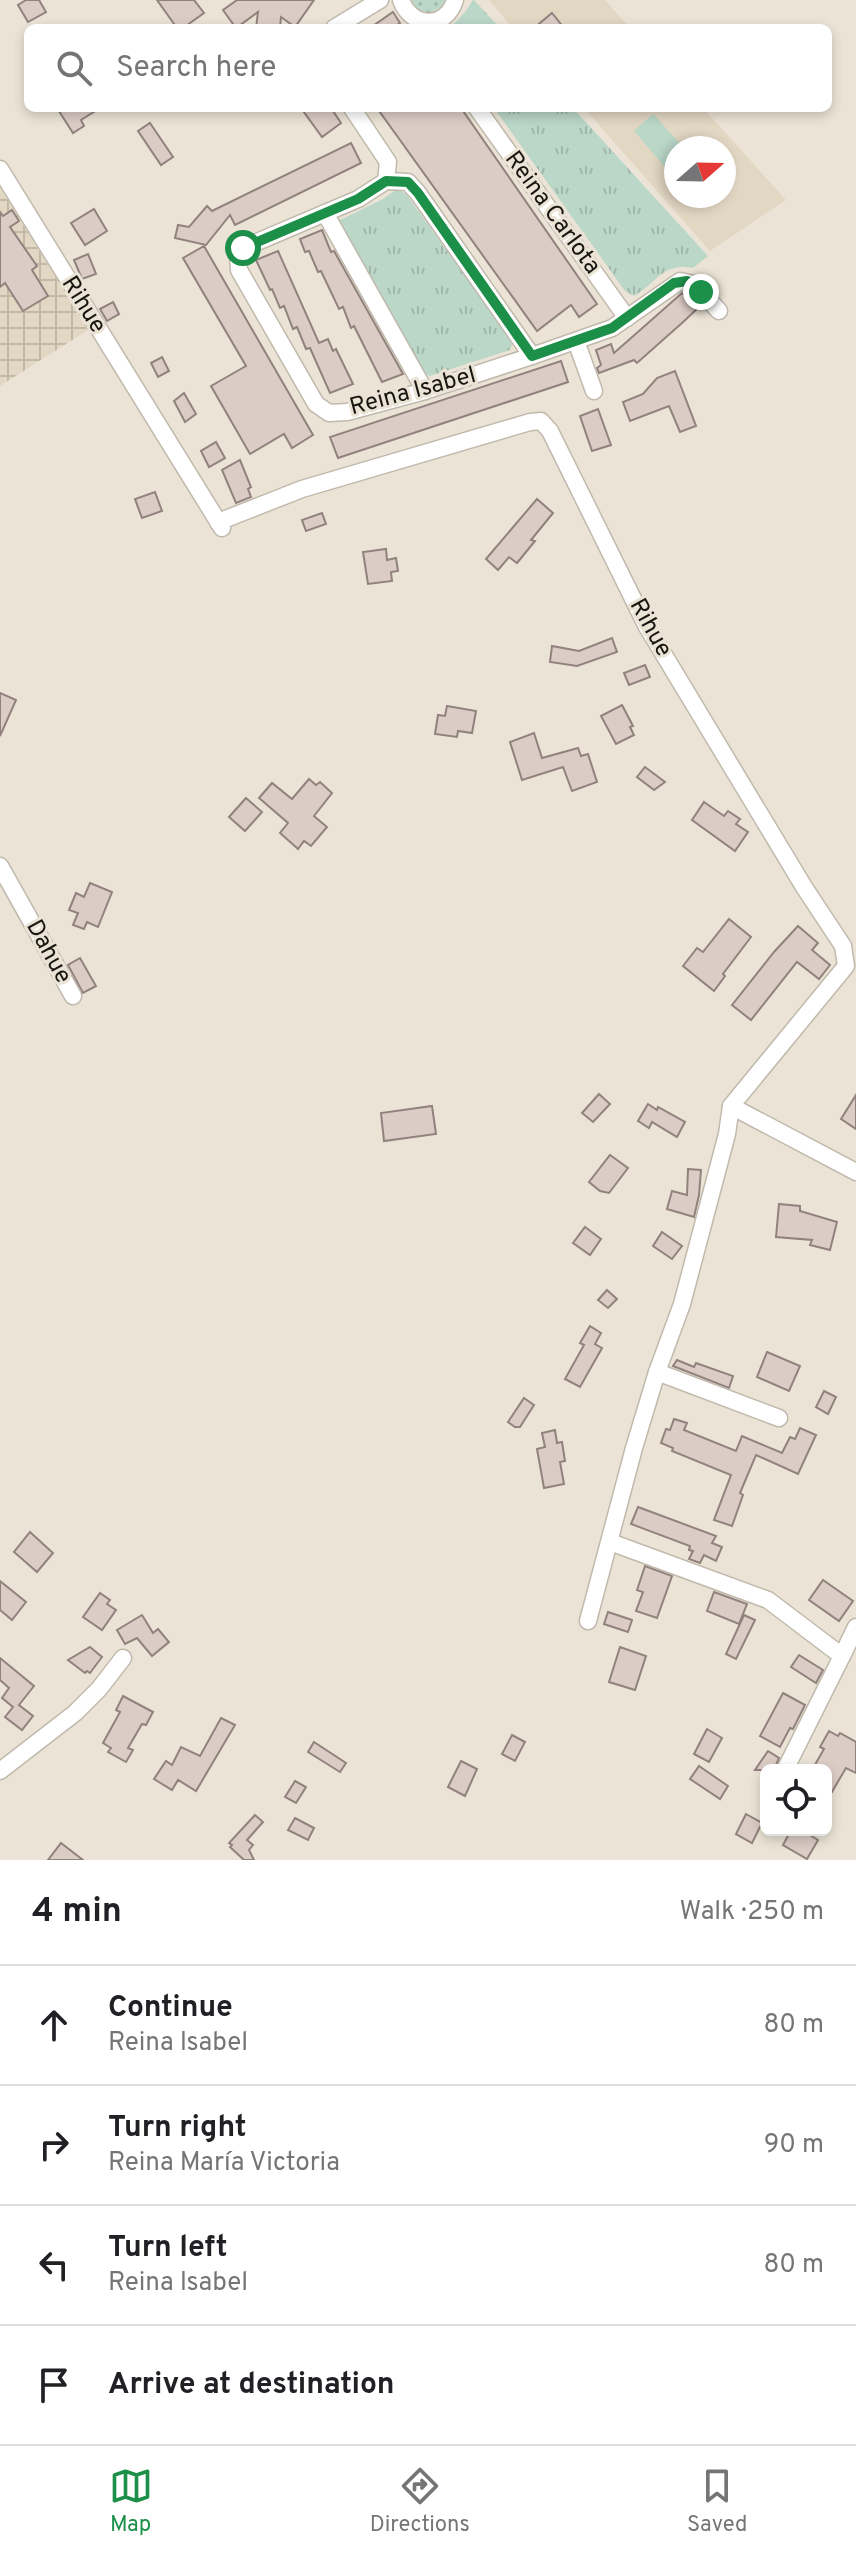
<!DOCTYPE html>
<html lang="en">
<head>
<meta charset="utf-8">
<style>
  body { margin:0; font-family:Overpass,sans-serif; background:#f6f6f6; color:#202124 }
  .controls { position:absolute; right:24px; bottom:24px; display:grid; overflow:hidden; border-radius:12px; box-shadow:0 4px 12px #0003 }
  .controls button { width:72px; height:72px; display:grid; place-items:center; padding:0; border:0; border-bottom:2px solid #e0e0e0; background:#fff; color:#202124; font:40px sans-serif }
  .compass { position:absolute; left:664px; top:136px; width:72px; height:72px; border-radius:50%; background:#fff; box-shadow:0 4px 12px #0003; rotate:70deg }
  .stop { position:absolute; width:24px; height:24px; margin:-18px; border:6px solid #1c8f49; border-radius:50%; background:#fff }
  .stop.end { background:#1c8f49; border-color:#fff; box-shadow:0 2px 8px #0008 }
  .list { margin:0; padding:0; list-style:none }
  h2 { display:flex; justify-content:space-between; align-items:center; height:104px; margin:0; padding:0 32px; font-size:34px }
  h2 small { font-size:26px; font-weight:400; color:#757577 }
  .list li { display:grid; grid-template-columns:52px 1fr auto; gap:24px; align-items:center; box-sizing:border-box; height:120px; padding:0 32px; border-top:2px solid #e0e0e0 }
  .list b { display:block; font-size:30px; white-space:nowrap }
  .list p { margin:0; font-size:26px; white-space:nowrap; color:#757577 }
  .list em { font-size:26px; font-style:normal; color:#757577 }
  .icon { flex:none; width:44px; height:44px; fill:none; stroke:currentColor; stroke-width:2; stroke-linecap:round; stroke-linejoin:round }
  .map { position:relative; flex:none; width:856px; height:1860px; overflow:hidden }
  .search { position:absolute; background:#fff; box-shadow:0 4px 12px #0003; left:24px; right:24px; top:24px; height:88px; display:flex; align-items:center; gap:20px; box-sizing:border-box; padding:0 28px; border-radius:12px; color:#757577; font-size:30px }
  .sheet { height:584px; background:#fff }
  nav { display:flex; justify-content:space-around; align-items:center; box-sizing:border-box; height:112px; border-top:2px solid #e0e0e0; background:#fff; font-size:22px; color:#757577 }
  nav a { display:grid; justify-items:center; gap:4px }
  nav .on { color:#1c8f49 }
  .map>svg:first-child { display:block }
  .built { fill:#e2d7c3; fill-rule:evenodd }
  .industrial { fill:url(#industrial-grid) }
  .grass { fill:url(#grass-dots) }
  .park { fill:url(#park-tufts) }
  .pitch { fill:#bad7c8 }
  .building { fill:#dcccc6; stroke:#91827d; stroke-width:2 }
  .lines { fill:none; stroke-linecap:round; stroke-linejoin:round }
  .street-casing { stroke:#c0b9ac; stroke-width:19 }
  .street { stroke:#fff; stroke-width:16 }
  .route { stroke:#1c8f49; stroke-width:10 }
  .labels { text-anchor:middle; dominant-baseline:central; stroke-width:6; stroke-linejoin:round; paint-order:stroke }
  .street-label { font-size:24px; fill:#191611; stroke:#ebe4d6 }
</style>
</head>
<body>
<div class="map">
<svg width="856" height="1860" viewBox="0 0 856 1860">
  <defs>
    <pattern id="industrial-grid" width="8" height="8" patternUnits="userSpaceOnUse" patternTransform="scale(2)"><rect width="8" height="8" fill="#e2d7c3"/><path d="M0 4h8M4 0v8" fill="none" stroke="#c1b8a6"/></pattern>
    <pattern id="grass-dots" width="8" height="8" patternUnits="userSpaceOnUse" patternTransform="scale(2)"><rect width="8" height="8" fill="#bad7c8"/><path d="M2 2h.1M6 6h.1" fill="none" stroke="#9fb8ab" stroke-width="1.8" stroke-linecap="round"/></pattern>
    <pattern id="park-tufts" width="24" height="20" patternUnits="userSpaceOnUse" patternTransform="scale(2)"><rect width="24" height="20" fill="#bad7c8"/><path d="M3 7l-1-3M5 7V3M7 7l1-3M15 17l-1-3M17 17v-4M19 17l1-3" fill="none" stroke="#9fb8ab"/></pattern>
  </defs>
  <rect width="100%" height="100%" fill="#ebe4d6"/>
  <g class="built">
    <path d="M489,0h116l25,28h-117z"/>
    <path d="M584,108h119l83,92 -76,51zM676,148h48v48h-48z"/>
  </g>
  <path class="industrial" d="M0,187l88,143 -88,56z"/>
  <path class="grass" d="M411,0h34l-5,8 -11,5 -12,-4z"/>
  <g class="park">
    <path d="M473,0h1l26,28h-50l15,-16z"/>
    <path d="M494,108h79l135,148 -15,12c-31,-6 -36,15 -59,28l-9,-5z"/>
    <path d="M397,189l9,5 100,139 6,12 -2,5 -80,26 -8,-3 -86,-151 47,-23z"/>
  </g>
  <path class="pitch" d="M653,114l31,34h-8v20l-6,5 -36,-42z"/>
  <g class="building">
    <path d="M26,0h13l7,12 -18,10 -10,-17z"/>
    <path d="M157,0h37l10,13 -21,15h-6z"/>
    <path d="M237,0h77l-19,27 -14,-10 -1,11h-24l2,-16 -22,16 -13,-18z"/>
    <path d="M393,12l7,11 -7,5h-23z"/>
    <path d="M552,13l12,15h-30z"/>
    <path d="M57,108h43l-19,12 3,6 -11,7z"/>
    <path d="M301,108h30l10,15 -19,14z"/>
    <path d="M377,108h84l136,196 -18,13 -8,-12 -34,26z"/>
    <path d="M150,123l23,34 -12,8 -23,-34z"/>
    <path d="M351,143l10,20 -126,62 -5,-10 -24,30 -31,-7 3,-13 11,2 18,-21 5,5z"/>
    <path d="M94,209l13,22 -22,14 -14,-22z"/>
    <path d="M12,210l7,11 -9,6 27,39 -5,4 16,26 -25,15 -18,-28 -5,4v-75l3,4z"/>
    <path d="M322,230l9,22 3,-1 69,123 -21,8 -28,-56 -3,2 -8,-21 -4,2 -18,-38 -3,1 -9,-21 -4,1 -5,-13z"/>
    <path d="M204,246l109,189 -21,13 -8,-14 -34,20 -39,-68 35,-20 -63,-108z"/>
    <path d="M278,251l41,92 9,-4 5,12 3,-2 17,35 -23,9 -20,-45 -4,1 -9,-22 -4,2 -9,-23 -4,2 -8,-19 -2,1 -14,-30z"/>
    <path d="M88,254l8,20 -14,5 -8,-19z"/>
    <path d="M682,293l16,15 -16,15 -45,40 -3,-3 -35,13 -2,-5 4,-3 -5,-15 15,-6 3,9z"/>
    <path d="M113,302l6,12 -12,7 -7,-12z"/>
    <path d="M162,357l7,14 -11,6 -7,-14z"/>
    <path d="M561,361l7,21 -230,76 -8,-21z"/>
    <path d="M675,371l21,55 -16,6 -11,-26 -39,15 -7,-19 20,-8 14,-16z"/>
    <path d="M184,393l12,21 -11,8 -11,-21z"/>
    <path d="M598,409l13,36 -19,6 -12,-35z"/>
    <path d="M216,442l9,16 -16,9 -8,-16z"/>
    <path d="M240,460l11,27 -3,2 3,8 -15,6 -14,-33z"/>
    <path d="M155,492l7,19 -20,7 -7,-19z"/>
    <path d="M537,499l16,14 -22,27 4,1 -18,22 -8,-6 -11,13 -12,-11z"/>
    <path d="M322,513l4,11 -20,7 -4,-11z"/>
    <path d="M386,549l1,11 9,-2 2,13 -7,1 1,9 -24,3 -5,-32z"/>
    <path d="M612,638l5,14 -40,14 -27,-4 2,-16 27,5z"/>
    <path d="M645,665l5,12 -21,8 -5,-12z"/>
    <path d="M0,693l16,7 -16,36z"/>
    <path d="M622,705l11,21 -3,1 4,8 -18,9 -15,-28z"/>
    <path d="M447,706l29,5 -4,22 -14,-2 -1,6 -22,-3 3,-19 7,1z"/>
    <path d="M534,733l8,25 36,-10 3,8 7,-2 9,28 -25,9 -9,-24 -41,13 -12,-38z"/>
    <path d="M645,767l20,15 -11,8 -17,-13z"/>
    <path d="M309,779l7,6 4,-3 12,11 -18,23 13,11 -16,19 -7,-5 -6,8 -18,-16 8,-10 -29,-25 13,-15 20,16z"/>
    <path d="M246,798l16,14 -17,19 -16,-14z"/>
    <path d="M704,802l20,14 4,-5 12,8 -4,5 12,8 -13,19 -43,-31z"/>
    <path d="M90,883l22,9 -14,35 -11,-5 -3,7 -11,-4 5,-12 -9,-3 7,-17 8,4z"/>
    <path d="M729,919l22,18 -28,37 2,2 -11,15 -31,-25 14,-18 6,4z"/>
    <path d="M798,926l20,17 -6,7 18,15 -11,14 -22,-17 -46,58 -19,-15 42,-53z"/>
    <path d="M80,958l16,28 -13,7 -15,-28z"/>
    <path d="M599,1094l11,10 -17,18 -11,-9z"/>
    <path d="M856,1095v34l-15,-10z"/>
    <path d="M648,1104l9,6 1,-3 27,15 -8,15 -25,-15 -3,6 -11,-7z"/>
    <path d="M432,1106l4,28 -52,7 -3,-28z"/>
    <path d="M610,1155l18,13 -19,25 -9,-2 -11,-9z"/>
    <path d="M688,1169l13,1 -2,25 -5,22 -27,-8 5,-18 15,4z"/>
    <path d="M779,1204l21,2v5l37,11 -7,28 -20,-5 2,-5 -36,-3z"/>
    <path d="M585,1227l16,12 -11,16 -17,-12z"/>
    <path d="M662,1232l20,14 -10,13 -19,-13z"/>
    <path d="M607,1290l10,9 -9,9 -10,-8z"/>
    <path d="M590,1326l11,7 -6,11 7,4 -22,39 -15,-8 19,-34 -4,-2z"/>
    <path d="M767,1352l33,14 -11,25 -32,-14z"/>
    <path d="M677,1360l17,7 2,-4 37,13 -4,12 -56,-22z"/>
    <path d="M824,1391l12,6 -8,17 -12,-7z"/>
    <path d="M524,1398l10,7 -14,22h-5l-7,-5z"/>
    <path d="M674,1419l13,4 -3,7 52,21 6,-15 40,17 8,-16 5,2 5,-11 16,7 -18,39 -42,-19 -16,38 3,2 -11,31 -18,-6 17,-45 -59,-24 1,-3 -12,-5 5,-14 4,1z"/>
    <path d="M555,1430l2,13 5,-1 3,19 -5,1 4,22 -20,4 -7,-39 8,-2 -3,-14z"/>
    <path d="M638,1507l78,29 -4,7 10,4 -6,14 -12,-6 -4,8 -11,-4 4,-8 -4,-1 1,-4 -59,-22z"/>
    <path d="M30,1532l23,21 -16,19 -23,-20z"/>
    <path d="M645,1566l27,10 -15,42 -21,-7 7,-19 -6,-2z"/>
    <path d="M823,1580l30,21 -14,20 -30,-21z"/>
    <path d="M0,1581l26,21 -14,18 -12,-10z"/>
    <path d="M714,1592l33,12 -8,20 -32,-13z"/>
    <path d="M100,1593l10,7 -3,4 9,6 -14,20 -19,-13z"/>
    <path d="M608,1612l24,8 -4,12 -24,-8z"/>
    <path d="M142,1615l11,18 5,-4 11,13 -17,14 -15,-18 -12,6 -8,-14z"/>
    <path d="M744,1615l11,5 -19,39 -10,-5z"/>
    <path d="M90,1647l12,10 -12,16 -3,-2 -2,2 -17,-13z"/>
    <path d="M620,1647l26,9 -11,34 -26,-8z"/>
    <path d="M799,1655l24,15 -7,13 -25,-16z"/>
    <path d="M0,1658l34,28 -15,19 14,11 -11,14 -17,-13 8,-10 -11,-9 7,-10 -9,-8z"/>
    <path d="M783,1693l22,12 -12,24 -3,-1 -10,19 -20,-11z"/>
    <path d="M123,1696l30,16 -7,13 -4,-1 -14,24 5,2 -7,12 -18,-10 3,-4 -8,-5 17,-31 -4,-2z"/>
    <path d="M221,1718l14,7 -39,66 -18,-11 -6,10 -18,-11 12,-18 6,4 9,-18 19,9z"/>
    <path d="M707,1729l15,9 -13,24 -15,-8z"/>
    <path d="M829,1731l9,5 2,-3 16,9v31l-10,-5 -20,34v-32h-14l12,-21 -4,-2z"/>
    <path d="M512,1735l13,7 -10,19 -13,-7z"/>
    <path d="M314,1742l32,21 -6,9 -32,-20z"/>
    <path d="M768,1751l11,7 -5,12h-19z"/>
    <path d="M461,1761l16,8 -12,27 -17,-9z"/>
    <path d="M699,1766l29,20 -8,13 -30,-20z"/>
    <path d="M295,1781l11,6 -10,16 -11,-6z"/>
    <path d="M746,1814l16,9 -10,20 -16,-9z"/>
    <path d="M255,1815l8,7 -16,18 6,5 -4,5 5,10h-10l-14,-13 2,-2 -3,-2z"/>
    <path d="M295,1818l19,10 -6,12 -20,-10z"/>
    <path d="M791,1830h11l16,10 -11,19 -24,-14z"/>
    <path d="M61,1843l22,17h-35z"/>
  </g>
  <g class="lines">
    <defs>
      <g id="street">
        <path d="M401,0c10,28 45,30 54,0"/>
        <path d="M334,28l46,-28"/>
        <path d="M352,108l36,54 -2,19"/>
        <path d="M477,108l150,210"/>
        <path d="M0,169l222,359"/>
        <path d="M386,181l-28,18 -115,49 -5,8 1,14 77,134 13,9 18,-1 78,-21 107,-35 80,-28 68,-47 14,3 25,27"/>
        <path d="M386,181l22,1 10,11 114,163"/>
        <path d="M325,213l100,178"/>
        <path d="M576,341l18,50"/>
        <path d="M218,522l84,-33 228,-67 11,-1 9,10 96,194 158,262 39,59 3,20 -115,140 -4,28 -45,170 -25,68 -23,76 -46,173"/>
        <path d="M0,866l73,130"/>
        <path d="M731,1106l125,66"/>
        <path d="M657,1372l122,46"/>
        <path d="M610,1542l158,58 74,56 -57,114"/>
        <path d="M842,1656l14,-29"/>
        <path d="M0,1771l75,-58 24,-24 24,-31"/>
      </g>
    </defs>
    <use href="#street" class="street-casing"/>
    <use href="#street" class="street"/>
  </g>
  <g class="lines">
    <path class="route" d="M243,248l115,-49 28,-18 22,1 10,11 114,163 80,-28 62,-45 13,-2 7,3 7,8"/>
  </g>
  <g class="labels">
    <g class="street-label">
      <text transform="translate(552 213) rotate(54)">Reina Carlota</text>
      <text transform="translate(83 305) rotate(58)">Rihue</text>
      <text transform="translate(413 392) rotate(-15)">Reina Isabel</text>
      <text transform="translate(650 628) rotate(61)">Rihue</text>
      <text transform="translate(48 952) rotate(61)">Dahue</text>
    </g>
  </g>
</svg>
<div class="controls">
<button><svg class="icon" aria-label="locate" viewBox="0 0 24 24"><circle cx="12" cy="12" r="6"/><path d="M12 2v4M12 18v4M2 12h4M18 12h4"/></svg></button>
</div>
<svg class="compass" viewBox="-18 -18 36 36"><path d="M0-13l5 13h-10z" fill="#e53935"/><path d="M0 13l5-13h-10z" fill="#757577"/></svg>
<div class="stop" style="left:243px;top:248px"></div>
<div class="stop end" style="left:701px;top:292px"></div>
<div class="search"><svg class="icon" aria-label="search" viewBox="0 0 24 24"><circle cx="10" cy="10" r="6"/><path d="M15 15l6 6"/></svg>Search here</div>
</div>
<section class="sheet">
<h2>4 min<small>Walk · 250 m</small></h2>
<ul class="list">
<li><svg class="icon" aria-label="ahead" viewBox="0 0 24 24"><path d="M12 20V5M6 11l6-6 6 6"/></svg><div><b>Continue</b><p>Reina Isabel</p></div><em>80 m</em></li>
<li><svg class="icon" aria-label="right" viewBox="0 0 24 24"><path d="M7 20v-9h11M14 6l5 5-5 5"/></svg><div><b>Turn right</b><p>Reina María Victoria</p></div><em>90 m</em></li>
<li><svg class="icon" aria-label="left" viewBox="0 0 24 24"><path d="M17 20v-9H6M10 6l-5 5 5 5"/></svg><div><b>Turn left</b><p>Reina Isabel</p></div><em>80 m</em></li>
<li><svg class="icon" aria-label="arrive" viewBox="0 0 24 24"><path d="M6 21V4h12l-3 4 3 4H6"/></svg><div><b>Arrive at destination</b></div></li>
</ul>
</section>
<nav>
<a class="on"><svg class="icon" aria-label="map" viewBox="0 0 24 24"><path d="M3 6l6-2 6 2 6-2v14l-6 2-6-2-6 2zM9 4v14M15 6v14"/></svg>Map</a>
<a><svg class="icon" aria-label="directions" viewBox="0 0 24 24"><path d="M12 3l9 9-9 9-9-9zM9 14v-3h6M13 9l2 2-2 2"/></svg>Directions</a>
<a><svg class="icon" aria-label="saved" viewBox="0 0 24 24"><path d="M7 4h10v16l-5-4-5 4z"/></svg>Saved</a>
</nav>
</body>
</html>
